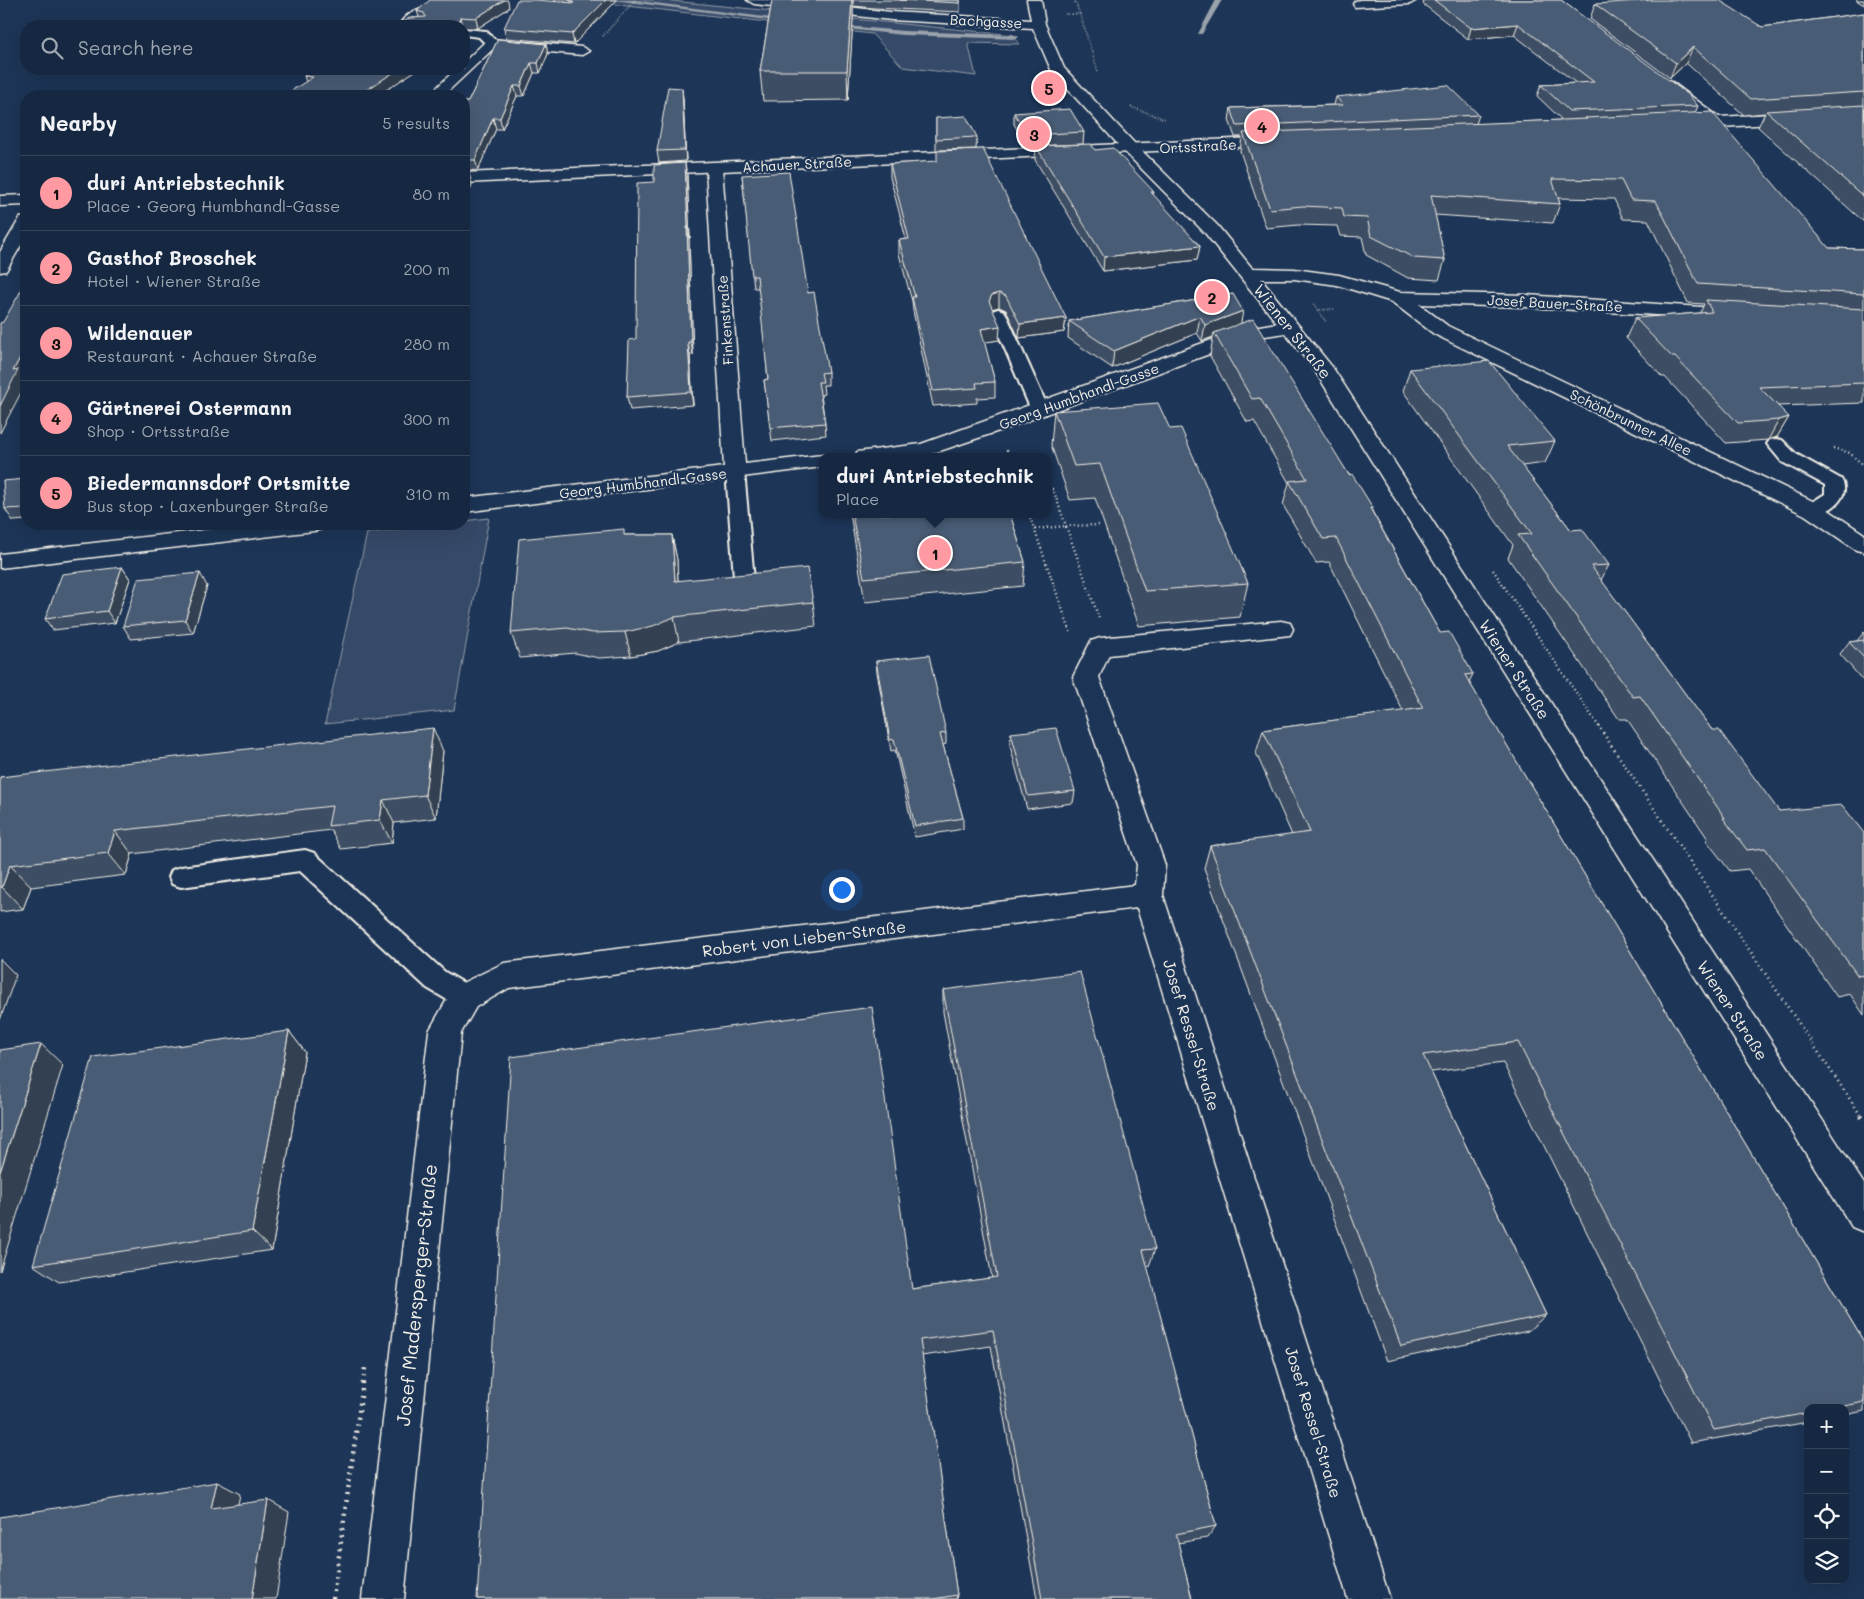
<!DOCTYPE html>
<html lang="en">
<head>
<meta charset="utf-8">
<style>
  body { margin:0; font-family:Mali,sans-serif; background:#23344c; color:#f1f3f6 }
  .controls { position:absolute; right:15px; bottom:15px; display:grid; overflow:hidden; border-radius:10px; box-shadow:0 5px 20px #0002 }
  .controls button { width:45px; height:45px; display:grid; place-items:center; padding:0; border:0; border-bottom:1px solid #35445a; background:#162841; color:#f1f3f6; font:25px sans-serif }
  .you { position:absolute; left:841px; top:889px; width:18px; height:18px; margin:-12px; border:4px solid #fff; border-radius:50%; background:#1a73e8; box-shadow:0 0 0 8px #1a73e833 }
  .badge { display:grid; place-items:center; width:32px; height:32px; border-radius:50%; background:#ff9aa2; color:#111; font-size:16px; font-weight:700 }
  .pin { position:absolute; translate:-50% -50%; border:2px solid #fff; box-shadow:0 1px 5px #0006 }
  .popup { position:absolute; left:819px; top:453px; width:232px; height:65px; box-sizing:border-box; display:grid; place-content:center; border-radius:10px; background:#162841; filter:drop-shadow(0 1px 4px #0005); font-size:16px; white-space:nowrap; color:#9ea6b1 }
  .popup b { font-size:19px; color:#f1f3f6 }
  .popup::after { content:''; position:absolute; left:50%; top:100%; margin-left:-10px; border:10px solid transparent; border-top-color:#162841 }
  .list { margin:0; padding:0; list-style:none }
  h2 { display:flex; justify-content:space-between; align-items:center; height:65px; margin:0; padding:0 20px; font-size:21px }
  h2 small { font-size:16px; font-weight:400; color:#9ea6b1 }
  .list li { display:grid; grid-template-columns:32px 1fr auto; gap:15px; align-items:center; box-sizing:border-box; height:75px; padding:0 20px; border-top:1px solid #35445a }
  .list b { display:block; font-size:19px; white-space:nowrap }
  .list p { margin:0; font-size:16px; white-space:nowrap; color:#9ea6b1 }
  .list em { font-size:16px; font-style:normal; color:#9ea6b1 }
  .icon { flex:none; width:28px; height:28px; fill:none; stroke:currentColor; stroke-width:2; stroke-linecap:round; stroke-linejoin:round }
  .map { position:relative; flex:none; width:1864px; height:1599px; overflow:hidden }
  .search { position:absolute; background:#162841; box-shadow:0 5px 20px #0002; left:20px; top:20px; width:450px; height:55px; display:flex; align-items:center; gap:12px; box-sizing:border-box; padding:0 18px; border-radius:20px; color:#9ea6b1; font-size:19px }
  .panel { position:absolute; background:#162841; box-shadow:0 5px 20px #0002; left:20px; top:90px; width:450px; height:440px; border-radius:20px }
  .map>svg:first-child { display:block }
  .green { fill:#354a67; stroke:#949ea8 }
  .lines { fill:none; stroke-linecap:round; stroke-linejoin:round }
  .stream { fill:#9aa2ab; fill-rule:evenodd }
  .service-casing { stroke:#f4f1e8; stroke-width:4 }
  .minor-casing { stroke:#f4f1e8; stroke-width:3 }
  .tertiary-casing { stroke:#f4f1e8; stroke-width:3 }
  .path-far3 { stroke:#f4f1e8; stroke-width:2; stroke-dasharray:0.5 2; stroke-linecap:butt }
  .path-far2 { stroke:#f4f1e8; stroke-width:2.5; stroke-dasharray:1 3; stroke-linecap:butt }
  .path-far1 { stroke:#f4f1e8; stroke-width:3; stroke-dasharray:1 4; stroke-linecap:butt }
  .path { stroke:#f4f1e8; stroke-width:4.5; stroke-dasharray:2 5; stroke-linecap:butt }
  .service { fill:#1d3557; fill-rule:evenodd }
  .minor { fill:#1d3557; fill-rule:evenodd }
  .tertiary { fill:#1d3557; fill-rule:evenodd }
  .wall { fill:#3e4e64; stroke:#f4f1e8 }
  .shaded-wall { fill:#324051; stroke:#f4f1e8 }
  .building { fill:#485b74; stroke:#f4f1e8 }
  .labels { text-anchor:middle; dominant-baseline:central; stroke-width:4.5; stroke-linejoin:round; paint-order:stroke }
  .far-street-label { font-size:14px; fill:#f4f1e8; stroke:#1d3557 }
  .street-label { font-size:16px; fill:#f4f1e8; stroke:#1d3557 }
  .near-street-label { font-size:19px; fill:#f4f1e8; stroke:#1d3557 }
</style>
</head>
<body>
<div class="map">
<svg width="1864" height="1599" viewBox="0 0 1864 1599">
  <rect width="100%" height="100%" fill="#1d3557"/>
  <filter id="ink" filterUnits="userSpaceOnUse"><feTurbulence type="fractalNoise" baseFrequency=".02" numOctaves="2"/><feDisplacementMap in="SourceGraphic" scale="10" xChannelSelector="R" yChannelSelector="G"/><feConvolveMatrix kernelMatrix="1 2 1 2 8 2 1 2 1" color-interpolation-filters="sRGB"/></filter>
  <g filter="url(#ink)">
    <g class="green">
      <path d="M575,0h87l352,35 5,9 -51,-1 8,33 -73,-9 -31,-33z"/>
      <path d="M489,518l-35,192 -129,14 42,-191 74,-9h23v-3z"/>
    </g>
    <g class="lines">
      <g class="stream">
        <path d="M614,0h18l155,20 -3,2z"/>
        <path d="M1216,0h6l-20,34h-4z"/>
        <path d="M835,25l68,6 113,4 3,2 -3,2 -113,-4 -66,-7z"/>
      </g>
      <defs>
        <g id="service">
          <path d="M419,10l6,3 -10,9 10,2 2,2h-27c1,-6 12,-15 19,-16z"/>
          <path d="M464,29l22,2 12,12 -6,4 -4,-1 -9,-9 -15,-2z"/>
          <path d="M998,309l6,2 2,3 43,96 -3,4 -6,1 -6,-1 -3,-4 -41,-96 2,-3z"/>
          <path d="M1776,439l6,1 14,14 45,25c13,19 -18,40 -35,35l-3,-4 3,-4 19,-12v-9l-43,-23 -15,-18 3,-4z"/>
          <path d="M735,465l7,2 2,4 11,120 -3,5 -7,2 -7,-2 -3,-5 -9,-120 2,-4z"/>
          <path d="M305,850l9,3 131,119 29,17 4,8 -4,8 -9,4 -9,-4 -29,-17 -127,-117 -119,16 -9,-3 -3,-7 3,-7 9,-3z"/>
        </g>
        <g id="minor">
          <path d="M747,0h41l103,12 140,8 -4,-20h14l4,24 19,44 73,78 80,79 35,43 42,1 45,6 61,17 126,3 219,15 2,4 -2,4 -7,2 -212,-13 -107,-3 29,22 373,179 43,29v18l-8,-2 -51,-35 -371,-181 -42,-32 -55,-17 -43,-6h-33l72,89 531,816v48l-12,-5 -537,-856 -30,-38 -32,5 -248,91 -74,25 -10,3h-66l2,-5 64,-8 321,-115 35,-6 -72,-90 -80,-81 -73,-80 -19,-44 -142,-8 -137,-16z"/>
          <path d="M1360,0h57l-7,4 -55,3 -2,-3 2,-3z"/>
          <path d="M492,39l90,8 7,4 -7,4 -87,-8 -52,49h-15l28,-27h8v-7l23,-22z"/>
          <path d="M1667,81l5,1 51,38 3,3 -3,3h-10l-51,-38 -2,-3 2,-3z"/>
          <path d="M714,163l6,2 2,3 23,296 77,-9 8,1 -8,1v10l-358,45v-14l260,-31 -18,-299 2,-3z"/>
          <path d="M26,217v20l-20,34 -6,1v-20l20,-34z"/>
          <path d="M255,524h70l-3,5 -8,2 -314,37v-14z"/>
          <path d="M1281,621l9,2 3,6 -3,6 -181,20 -10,22 66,188 -2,30 227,704h-42l-211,-691 -628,80 -33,19 -15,26 -57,566h-42l67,-568 25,-44 50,-24 631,-78 2,-20 -64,-188 18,-36 9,-3z"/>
        </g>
        <g id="tertiary">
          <path d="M1864,109v10l-180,10 -5,-2 -3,-3 3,-3 5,-2z"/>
          <path d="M1279,137l6,2 2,3 -2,3 -821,38v-10z"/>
          <path d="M26,195v10l-26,1v-10z"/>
        </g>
      </defs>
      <use href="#service" class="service-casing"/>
      <use href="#minor" class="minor-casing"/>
      <use href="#tertiary" class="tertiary-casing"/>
      <g class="path-far3">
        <path d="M1065,14h15l-6,-14"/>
        <path d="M1080,14l18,58"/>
        <path d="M603,36l32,-36"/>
        <path d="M412,69l12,1"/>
        <path d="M1131,107l34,12"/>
        <path d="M1314,304l12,18"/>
        <path d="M1318,310l17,-1"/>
      </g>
      <g class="path-far2">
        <path d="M1833,448l17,5 14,13"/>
        <path d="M1007,450l2,7"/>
        <path d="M1048,489h5l13,37 33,-1"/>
        <path d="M1029,514l42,120"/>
        <path d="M1035,529l31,-3 33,92"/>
        <path d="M1493,570l111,164"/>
      </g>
      <path class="path-far1" d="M1603,733l259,384"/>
      <g class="path">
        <path d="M1861,1116l3,4"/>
        <path d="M333,1599l32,-231"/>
      </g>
      <use href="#service" class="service"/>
      <use href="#minor" class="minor"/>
      <use href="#tertiary" class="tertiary"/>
    </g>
    <g class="wall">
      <path d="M553,0h64l-43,44 -68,-6 -2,-10 52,-26z"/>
      <path d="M772,0h188v12l-86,-4 -21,-2v12l-5,82 -85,1 -3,-30z"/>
      <path d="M1424,0h137l137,106 -3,7 134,135 35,1v154l-86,3 11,11 -12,20 -9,3 -42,3 -61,-66h-3l-36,-39 9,-20 65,-5 4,-9 -16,-1 -40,-83 -25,-1 -9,-20 -56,-1 2,6 -7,19 -118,-8 10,45 -6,20 -31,-2 -42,-23 -4,-18 -22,-1 -3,-10 -39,-1 -32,3 -26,-77 2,-14h-7l-6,-17 2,-12 103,-3 2,-8 143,18 -3,9 86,-4 -25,-24 4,-11 35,-2 -62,-48 -46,4 -45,-35z"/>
      <path d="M1856,0h8v5z"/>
      <path d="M1595,4l167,23 102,-14v209l-106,-95 7,-14 -21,2 -58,-52 -16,15 -80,-59z"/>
      <path d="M509,8l-31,20h-14v-2h-66l21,-9 -2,-6z"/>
      <path d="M498,39l50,15 -8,19h-6l-10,23h-7l-15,33h-6l-18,41 -14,1v-69h4z"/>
      <path d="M418,69l-41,27h-94l23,-14 -2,-6z"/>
      <path d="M682,88l1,11 3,62 -27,2 -2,-12z"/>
      <path d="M1014,113l70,19 -1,12 -56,2 -13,-22z"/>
      <path d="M936,118l41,19 -1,12 -40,1z"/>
      <path d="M1036,146l59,4 59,42 -1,4 47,50 -3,14 -94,11 -68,-111z"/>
      <path d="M890,164l176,154 -2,14 -45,6 -13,-28 -7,-3 -7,2 7,31 -15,2 11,40v15l-18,1v5l-44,3 -20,-95 -1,-10 -13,-47v-14l7,-1 -16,-62z"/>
      <path d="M687,175l3,63 -1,1 4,116h-3l3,50 -63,5 -3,-13 9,-58z"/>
      <path d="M742,175l66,118 20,79v13h-5l1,9 -3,1 4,28 1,12 -54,6 -8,-61 4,-1 -9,-91h-5z"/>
      <path d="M1233,294l8,29 132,185 -1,3 68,122 33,41 -4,8 395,660v69l-19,4v-7h-37v14l-117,21 -188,-380 -72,9 115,243 -18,16 -141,30 -183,-493 6,-22 82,-11 -36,-82 7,-23 140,-19 -74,-149 -13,1 -33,-58 6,-22 -35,-62 -7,1 -37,-66 3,-19 -11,4 -5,-8 -85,35 -44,-30 1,-17z"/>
      <path d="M1410,369l145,72 -10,22 -23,3 49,64 38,35 -8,15 111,150 67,81 85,22v182l-14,-21 -13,3 -89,-128 -18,2 -24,-31 2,-1 -81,-120h-8l-111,-161 5,-13 -110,-154z"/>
      <path d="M1054,411l116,18 78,154 -8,34 -101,9 -44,-128 -25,2 -19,-55z"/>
      <path d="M26,479v41l-13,1 -8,-12z"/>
      <path d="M850,514h160l15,48 -2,24 -158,16z"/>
      <path d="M625,535h47l5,25 1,21 135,21 3,24 -137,16 -21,9 -27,5 -32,2 -24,-5 -55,5 -9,-25z"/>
      <path d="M122,567l8,12 -15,44 -62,7 -8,-11z"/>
      <path d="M207,586l-14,47 -62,6 -8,-13z"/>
      <path d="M1864,632v50l-24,-28 9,-12 8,-1z"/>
      <path d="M876,661l70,72v11l-3,1 20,73v11l-48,8 -20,-87 -4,1 -14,-79z"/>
      <path d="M1011,733l64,58 -2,12 -46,6 -17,-63z"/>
      <path d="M443,751l-7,67 -42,5 -2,20 -51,6 -10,-19 -199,24 -6,21 -95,12 -8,22 -23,3v-135z"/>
      <path d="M943,990l212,259 -6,17 -2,1 69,259 -9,12 -29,5 14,56h-155l-46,-253 -69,10 35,239 -1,4h-479l435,-310 80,-11 -49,-266z"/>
      <path d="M289,1031l16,21 -33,198 -213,32 -26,-17z"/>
    </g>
    <g class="shaded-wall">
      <path d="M504,0h4l1,8 -31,20 -2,-10z"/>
      <path d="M606,0h11l-43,44 -2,-10z"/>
      <path d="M852,0h1v18l-5,82 -1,-29z"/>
      <path d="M460,17l2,9 -2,-1z"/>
      <path d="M1518,24l-4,11 -46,4 3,-11z"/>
      <path d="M546,44l2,10 -8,19 -2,-10z"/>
      <path d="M1693,47l-7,16 -16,15 6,-15z"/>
      <path d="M531,63l3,10 -10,23 -3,-10z"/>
      <path d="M399,69h19l-41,27h-20z"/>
      <path d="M514,86l3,10 -15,33 -2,-11z"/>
      <path d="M682,88l1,11 3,62 -1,-11z"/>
      <path d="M493,118l3,11 -18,41 -3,-10z"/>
      <path d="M685,163l2,12 3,63 -2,-12z"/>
      <path d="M469,173l3,12 -8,18 1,3 -1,6v-26z"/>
      <path d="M687,227l2,12 4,116 -2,-13z"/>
      <path d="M1200,246l-3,14 -94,11 1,-14z"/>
      <path d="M999,293v14l-8,2 -2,-8 3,-6z"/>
      <path d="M1243,311l-3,17 -26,5 -1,4 -11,4 3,-16z"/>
      <path d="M1200,316l-3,17 -85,35 2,-17z"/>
      <path d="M1066,318l-2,14 -45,6 1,-14z"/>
      <path d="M1000,326l-1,14 -19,3 1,-14z"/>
      <path d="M688,342l2,13 3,50 -2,-13z"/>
      <path d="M26,346v26l-3,6 3,5 -26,50v-27l13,-35z"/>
      <path d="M1789,417l-12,20 -9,3 11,-20z"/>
      <path d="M672,535l5,25 2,46 -4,-25z"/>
      <path d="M122,567l8,12 -15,44 -8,-12z"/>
      <path d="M200,573l7,13 -14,47 -8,-13z"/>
      <path d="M674,617l5,25 -21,9 -27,5 -6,-24z"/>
      <path d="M433,728l10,23 -7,67 -11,-23z"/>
      <path d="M383,800l11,23 -2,20 -12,-23z"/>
      <path d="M115,831l17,23 -6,21 -18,-22z"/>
      <path d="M10,865l21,22 -8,22 -21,-22z"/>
      <path d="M0,959l16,16 -16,45z"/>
      <path d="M289,1031l16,21 -33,198 -20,-19z"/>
      <path d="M41,1044l22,21 -63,206v-99z"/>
      <path d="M217,1482l23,12 -5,26 -24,-12z"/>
      <path d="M268,1500l21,12 -13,87h-24z"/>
    </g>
    <g class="building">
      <path d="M430,0h74l-28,18 -16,-1v8l2,1h-64l11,-8 17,-1 -2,-4 -7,-2z"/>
      <path d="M517,0h19l38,3 -5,-3h37l-34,34 -68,-6z"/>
      <path d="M772,0h80l-5,71h-87z"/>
      <path d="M900,0h60v3z"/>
      <path d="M1434,0h127l128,95 9,11 -129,5 -28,-26 53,-3 -76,-58 -47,4z"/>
      <path d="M1653,0h66l43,27 102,-14v79l-113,7 -58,-52 -17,16 -81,-59z"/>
      <path d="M498,39l48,5 -8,19h-7l-10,23h-7l-14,32h-7l-18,42h-11v-58h4z"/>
      <path d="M315,69h84l-42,27h-74l30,-19 -9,-1z"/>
      <path d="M1448,85l31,30 -242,11 -6,-18 112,-3 -7,-8z"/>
      <path d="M668,87l14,1 3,62 -28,1z"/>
      <path d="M1864,105v92l-98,-86z"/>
      <path d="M1070,109l14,23 -56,3 -14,-22z"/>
      <path d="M1712,112l117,136 35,1v45l-166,-10 -42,-83 -25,-1 -10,-20 -69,-1 8,25 -129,-9 14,65 -31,-2 -43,-22 -4,-18 -23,-1 -2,-9 -39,-2 -33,3 -27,-76 344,-14 -2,-1z"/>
      <path d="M966,116l11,21 -41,2v-21z"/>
      <path d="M1091,144l4,6 18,-2 41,44h-3l49,54 -96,11 -68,-111z"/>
      <path d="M983,149l83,169 -46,6 -14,-28 -7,-3 -7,2 -3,6 11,25 -19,3 14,53 -19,1 1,5 -44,3 -21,-94h3l-16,-57 10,-1 -19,-75 47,-3v-10z"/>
      <path d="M685,163l3,63 -1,1 4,115h-3l3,50 -64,5 2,-57 7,-1 1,-156 17,-1v-17z"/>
      <path d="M789,172l19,121 6,-1 14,80 -7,1 2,9h-5l7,41 -55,5 -6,-48 4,-1 -11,-103h-5l-10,-101z"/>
      <path d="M464,173h5l-5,13z"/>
      <path d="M26,282v64l-13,25 5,-1 -18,36v-83l3,-1z"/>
      <path d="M1233,294l10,17 -38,14 -5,-9 -86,35 -45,-30z"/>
      <path d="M1706,300l158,9v74l-105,4 30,30 -10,3 -41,3 -63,-66h-3l-37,-39 77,-6z"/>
      <path d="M1253,319l96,156 3,-1 21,34h-3l70,125 9,-1 24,42 -8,1 399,667v60l-29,6h-27v5l-94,17 -196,-388 -95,13 123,260 -145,31 -191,-500 100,-14 -47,-102 160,-22 -87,-170 -13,1 -34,-58 18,-2 -47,-81 -8,1 -38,-66z"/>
      <path d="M1489,361l66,80 -48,5 64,84 11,-1 27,36 -18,1 121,164h7l60,81 63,-6 22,28v142l-6,1 -93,-128 -18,2 -24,-32h2l-85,-122 -7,1 -115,-162 14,-1 -122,-165z"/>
      <path d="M1158,403l12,26 11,-1 67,155 -103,8 -45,-127 -26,2 -20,-55z"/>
      <path d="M26,479v29l-21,1 -2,-28z"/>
      <path d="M852,514h158l15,48 -161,16z"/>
      <path d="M624,529v6h48l3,46 132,-13 6,34 -139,15 -21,9 -28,6 -32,1 -26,-5 -56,5 8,-94z"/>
      <path d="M122,567l-15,44 -62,8 17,-45z"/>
      <path d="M200,573l-15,47 -62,6 15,-47z"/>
      <path d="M1864,640v18l-15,-16z"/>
      <path d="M929,655l17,78 -6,1 23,84 -48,8 -21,-87 -4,1 -14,-79z"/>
      <path d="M433,728l-8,67 -42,5 -3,20 -52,6 4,-20 -217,25 -7,22 -98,12 -8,22h-2v-110z"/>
      <path d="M1056,728l19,63 -47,5 -17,-63z"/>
      <path d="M1080,972l75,277 -12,1 73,276 -40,8 16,65h-150l-49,-269 -73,10 37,255 -24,4h-456l34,-542 361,-50 40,282 85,-12 -54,-287z"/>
      <path d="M289,1031l-37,200 -219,34 60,-208z"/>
      <path d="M41,1044l-41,128v-122z"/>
      <path d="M217,1482l-6,26 57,-8 -16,99h-252v-82z"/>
    </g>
  </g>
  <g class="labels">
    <g class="far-street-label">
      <text transform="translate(986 21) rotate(3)">Bachgasse</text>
      <text transform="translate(1198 146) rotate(-3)">Ortsstraße</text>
      <text transform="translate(797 164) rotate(-3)">Achauer Straße</text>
      <text transform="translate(1555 303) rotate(3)">Josef Bauer-Straße</text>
      <text transform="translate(725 320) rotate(-94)">Finkenstraße</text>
      <text transform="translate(1079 396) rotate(-20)">Georg Humbhandl-Gasse</text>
      <text transform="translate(1631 422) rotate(26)">Schönbrunner Allee</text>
      <text transform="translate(643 483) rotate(-7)">Georg Humbhandl-Gasse</text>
    </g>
    <g class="street-label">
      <text transform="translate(1293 331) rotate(52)">Wiener Straße</text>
      <text transform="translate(1515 669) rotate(57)">Wiener Straße</text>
      <text transform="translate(804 938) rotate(-7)">Robert von Lieben-Straße</text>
      <text transform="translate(1733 1010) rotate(57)">Wiener Straße</text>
      <text transform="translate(1192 1035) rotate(73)">Josef Ressel-Straße</text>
      <text transform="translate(1314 1422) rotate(73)">Josef Ressel-Straße</text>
    </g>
    <g class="near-street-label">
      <text transform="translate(416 1295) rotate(-84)">Josef Madersperger-Straße</text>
    </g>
  </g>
</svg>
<div class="controls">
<button>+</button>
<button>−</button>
<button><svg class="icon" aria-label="locate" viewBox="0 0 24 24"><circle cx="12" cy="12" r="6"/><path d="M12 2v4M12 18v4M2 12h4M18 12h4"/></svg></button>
<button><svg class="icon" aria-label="layers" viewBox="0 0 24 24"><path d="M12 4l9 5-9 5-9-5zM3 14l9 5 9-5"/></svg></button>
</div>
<div class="you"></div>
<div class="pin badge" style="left:935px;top:553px">1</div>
<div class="popup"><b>duri Antriebstechnik</b>Place</div>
<div class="pin badge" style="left:1212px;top:297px">2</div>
<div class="pin badge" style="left:1034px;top:134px">3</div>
<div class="pin badge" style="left:1262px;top:126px">4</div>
<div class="pin badge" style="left:1049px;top:88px">5</div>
<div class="search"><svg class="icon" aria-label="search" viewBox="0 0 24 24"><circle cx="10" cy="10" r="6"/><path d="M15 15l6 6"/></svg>Search here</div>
<section class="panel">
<h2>Nearby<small>5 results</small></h2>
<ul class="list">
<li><span class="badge">1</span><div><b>duri Antriebstechnik</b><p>Place · Georg Humbhandl-Gasse</p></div><em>80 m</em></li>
<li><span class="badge">2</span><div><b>Gasthof Broschek</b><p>Hotel · Wiener Straße</p></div><em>200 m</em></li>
<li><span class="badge">3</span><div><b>Wildenauer</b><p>Restaurant · Achauer Straße</p></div><em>280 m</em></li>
<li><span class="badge">4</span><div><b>Gärtnerei Ostermann</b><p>Shop · Ortsstraße</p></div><em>300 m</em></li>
<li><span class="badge">5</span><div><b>Biedermannsdorf Ortsmitte</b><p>Bus stop · Laxenburger Straße</p></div><em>310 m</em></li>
</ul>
</section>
</div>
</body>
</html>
